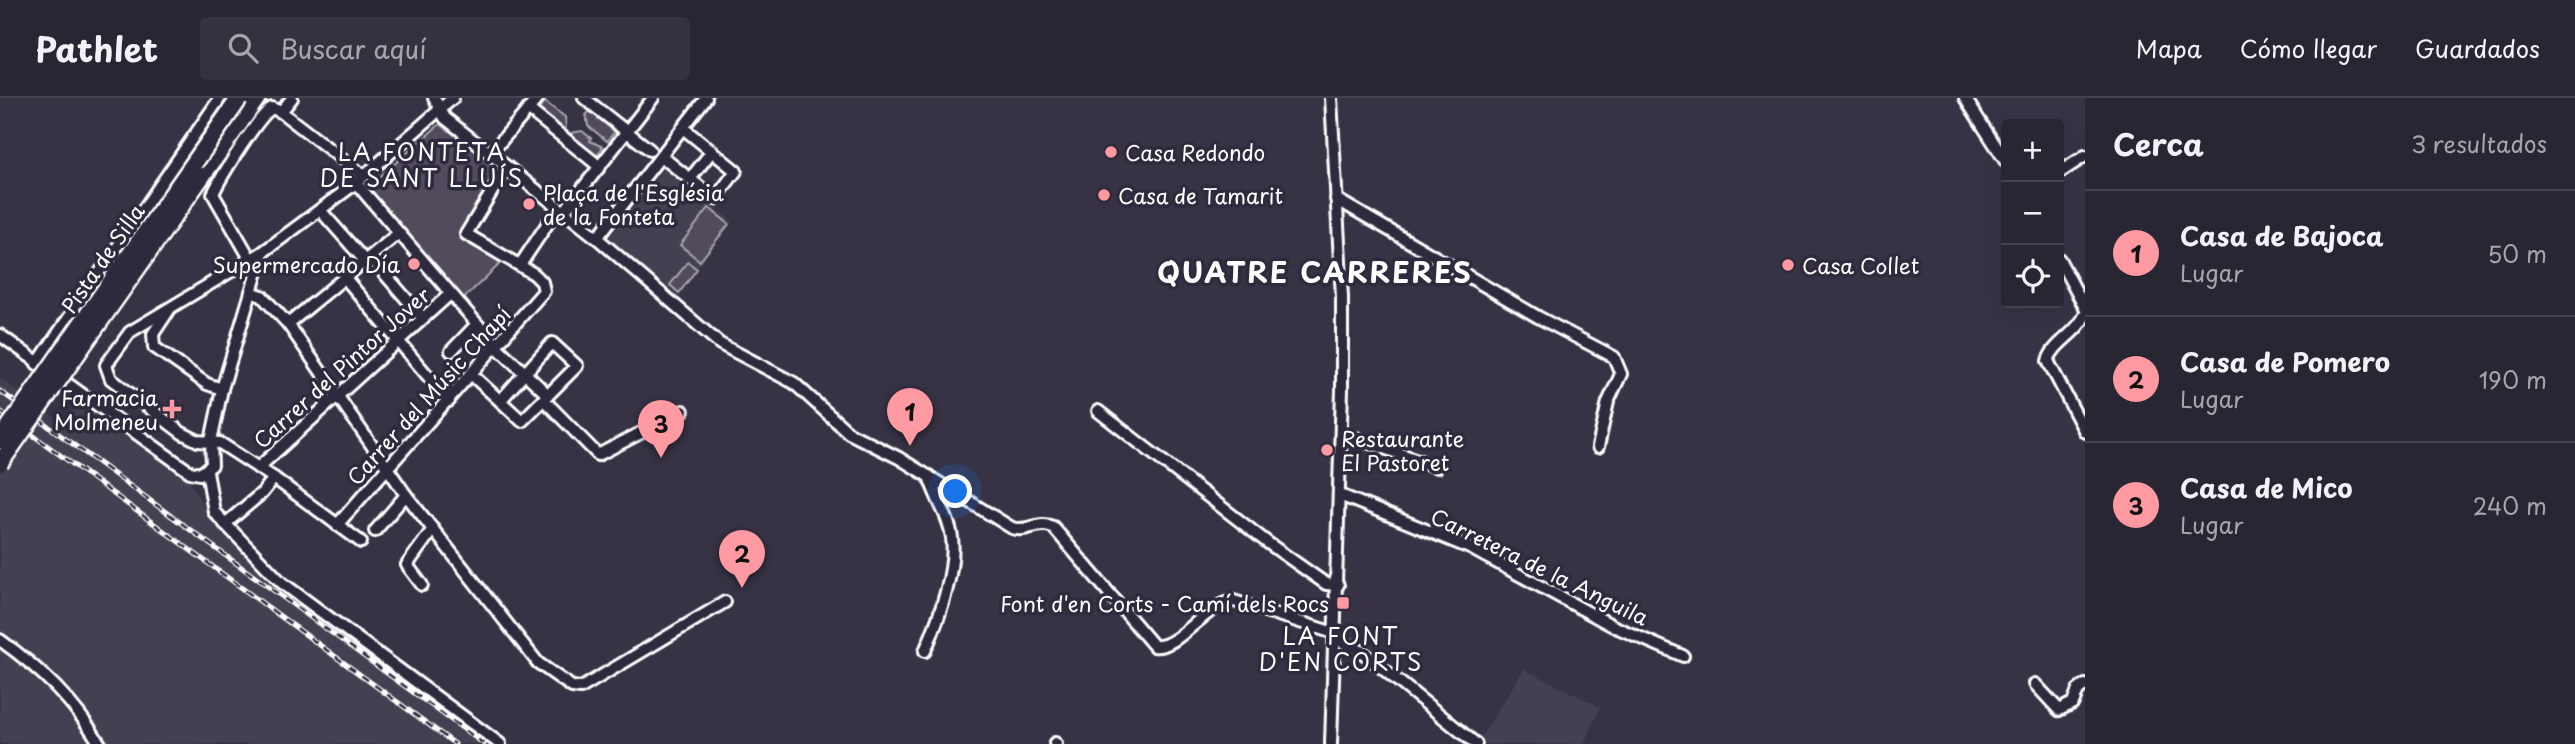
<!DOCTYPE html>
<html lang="es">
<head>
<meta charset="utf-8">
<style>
  body { margin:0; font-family:"Playpen Sans",sans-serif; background:#353240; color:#f1f3f6 }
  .controls { position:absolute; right:21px; top:21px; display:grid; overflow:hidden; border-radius:7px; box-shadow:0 7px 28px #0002 }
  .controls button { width:63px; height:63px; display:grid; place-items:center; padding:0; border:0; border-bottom:2px solid #45434f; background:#292634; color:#f1f3f6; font:35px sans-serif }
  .you { position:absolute; left:956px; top:394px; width:24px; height:24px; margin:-18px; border:5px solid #fff; border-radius:50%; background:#1a73e8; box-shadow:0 0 0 10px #1a73e833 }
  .badge { display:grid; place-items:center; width:46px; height:46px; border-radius:50%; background:#ff9aa2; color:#111; font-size:23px; font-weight:700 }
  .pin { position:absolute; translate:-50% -58px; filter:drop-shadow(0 2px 4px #0008) }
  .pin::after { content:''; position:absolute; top:37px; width:24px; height:21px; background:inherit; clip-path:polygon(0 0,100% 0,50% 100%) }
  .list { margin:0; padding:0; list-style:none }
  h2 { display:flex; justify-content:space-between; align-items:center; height:91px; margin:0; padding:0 28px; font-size:30px }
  h2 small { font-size:23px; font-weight:400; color:#a5a5ac }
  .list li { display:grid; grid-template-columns:46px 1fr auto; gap:21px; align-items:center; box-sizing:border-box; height:126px; padding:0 28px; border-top:2px solid #45434f }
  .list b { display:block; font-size:26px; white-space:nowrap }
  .list p { margin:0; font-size:23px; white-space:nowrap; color:#a5a5ac }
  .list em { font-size:23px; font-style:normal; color:#a5a5ac }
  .icon { flex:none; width:38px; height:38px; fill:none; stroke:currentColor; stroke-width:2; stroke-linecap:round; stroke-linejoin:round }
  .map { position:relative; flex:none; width:2085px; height:646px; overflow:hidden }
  header { display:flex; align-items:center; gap:42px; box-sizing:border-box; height:98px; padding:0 35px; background:#292634; border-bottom:2px solid #45434f }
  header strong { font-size:33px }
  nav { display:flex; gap:38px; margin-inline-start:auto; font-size:24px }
  .search { width:490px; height:63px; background:#353240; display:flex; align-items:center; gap:18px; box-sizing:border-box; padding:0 24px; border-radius:7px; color:#a5a5ac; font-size:26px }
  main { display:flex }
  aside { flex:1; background:#292634 }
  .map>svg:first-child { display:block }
  .built { fill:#444051 }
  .green { fill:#514c5c; stroke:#a8a6ae; stroke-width:2 }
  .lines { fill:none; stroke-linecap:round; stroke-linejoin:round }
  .minor-casing { stroke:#fff; stroke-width:16 }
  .highway-casing { stroke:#fff; stroke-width:21 }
  .minor { stroke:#2f2a3d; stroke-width:10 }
  .highway { stroke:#2f2a3d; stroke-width:16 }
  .rail-casing { stroke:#fff; stroke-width:5 }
  .rail { stroke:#2f2a3d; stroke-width:2.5; stroke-dasharray:8; stroke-linecap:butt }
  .highway-bridge-casing { stroke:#fff; stroke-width:21; stroke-linecap:butt }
  .highway-bridge { stroke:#2f2a3d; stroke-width:16 }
  .poi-dot { fill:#ff9aa2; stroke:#2f2a3d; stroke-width:2.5 }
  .labels { text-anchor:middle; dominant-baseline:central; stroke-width:7; stroke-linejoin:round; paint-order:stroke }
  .poi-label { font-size:21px; fill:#fff; stroke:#2f2a3d; text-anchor:start }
  .street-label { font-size:21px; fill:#fff; stroke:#2f2a3d }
  .neighbourhood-label { font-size:23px; letter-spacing:2px; fill:#fff; stroke:#2f2a3d }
  .district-label { font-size:28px; font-weight:bold; letter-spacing:2px; fill:#fff; stroke:#2f2a3d }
</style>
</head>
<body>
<header>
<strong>Pathlet</strong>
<div class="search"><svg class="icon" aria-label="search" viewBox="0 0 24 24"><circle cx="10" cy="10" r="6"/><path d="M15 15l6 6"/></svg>Buscar aquí</div>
<nav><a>Mapa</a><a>Cómo llegar</a><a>Guardados</a></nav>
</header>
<main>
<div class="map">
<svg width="2085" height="646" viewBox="0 0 2085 646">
  <rect width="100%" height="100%" fill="#373345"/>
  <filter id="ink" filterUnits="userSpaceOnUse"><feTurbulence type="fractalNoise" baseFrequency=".0143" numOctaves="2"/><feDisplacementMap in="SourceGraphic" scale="14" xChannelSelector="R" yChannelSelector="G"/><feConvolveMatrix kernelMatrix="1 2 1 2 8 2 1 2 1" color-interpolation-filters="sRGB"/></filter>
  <g filter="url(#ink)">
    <g class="built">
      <path d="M664,70l69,54 -56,72 -69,-54z"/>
      <path d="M0,280l63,46 18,-24 108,80 24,41 54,55 227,168h-494z"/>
      <path d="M1524,571l76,38 -16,37h-100l-5,-4z"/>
    </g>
    <g class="green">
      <path d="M545,4l20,15 1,11 -3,5 -27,-21z"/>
      <path d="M590,13l25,20 -8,10 -19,-15 -2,-11z"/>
      <path d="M440,26l62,46 -41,68 40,25 -38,36 -96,-111z"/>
      <path d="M582,33l9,7 -1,3 13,6 -8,11 -16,-16 -2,2 -8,-7 2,-4z"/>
      <path d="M709,110l20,16 -29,37 -20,-16z"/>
      <path d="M688,164l9,7 -18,24 -9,-8z"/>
    </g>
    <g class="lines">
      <defs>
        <g id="minor">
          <path d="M434,0l11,20 152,120 123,106 74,39 55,50 50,25 113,70c15,5 27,-8 41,-1l101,119c24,4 52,-43 80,-45l103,33"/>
          <path d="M584,0l66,52"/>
          <path d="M1331,0l11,199v93l-11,354"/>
          <path d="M1965,0l41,64"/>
          <path d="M528,11l72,58"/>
          <path d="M281,14l11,-14"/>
          <path d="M490,56l48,-56"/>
          <path d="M661,58l54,43 21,-28 -53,-43"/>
          <path d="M2059,75l26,-17"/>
          <path d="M690,81l22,-28"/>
          <path d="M356,85l141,164 51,48"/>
          <path d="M1336,101l202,118 76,40 7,17 -13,28 -10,45"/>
          <path d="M320,112l45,51"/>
          <path d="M564,114l89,-114"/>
          <path d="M597,140l109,-140"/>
          <path d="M370,159l53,61"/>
          <path d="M2059,161l26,49"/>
          <path d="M251,162l-38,-66c7,-16 46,-79 59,-86l9,4 83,64"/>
          <path d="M520,167l38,-57"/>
          <path d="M345,180l104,123"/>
          <path d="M251,194l11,4 26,28 118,171 132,168 34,24 9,1 144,-86"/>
          <path d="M169,212l-16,24 1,13 53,37 15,5"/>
          <path d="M2085,217c-8,19 -31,27 -37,46l37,71"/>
          <path d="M288,226l111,-91"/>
          <path d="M0,237l190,137 10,2 12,-9 -1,-24 11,-52 41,-137"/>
          <path d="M451,253l26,-27"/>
          <path d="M37,266l183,-266"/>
          <path d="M472,277l50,46 55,-55 -25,-23 -52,58"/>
          <path d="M544,302l54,55 85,-44"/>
          <path d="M1098,313l170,132 58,41 12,1"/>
          <path d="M1342,335l95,34"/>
          <path d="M258,370l192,-174"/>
          <path d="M207,373l7,41 67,70 219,162"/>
          <path d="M1340,397l130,53 143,78 70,30"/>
          <path d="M225,426l37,-31 12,-15"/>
          <path d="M337,427l207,-234 -2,-9 -8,-8 -68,-40 41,-67"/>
          <path d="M375,433l31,-36"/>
          <path d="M361,444l-87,-64 -54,-35 -22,-2 -16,-8 -71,-54 -5,-14 24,-33 133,-80 93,-69 97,-85"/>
          <path d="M422,487l-15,-20 26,-36"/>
          <path d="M1336,541l25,12 115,93"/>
          <path d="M0,542c42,30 73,60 100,104"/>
          <path d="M925,553c14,-32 35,-89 25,-123 -5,-18 -16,-34 -21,-52"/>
          <path d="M2035,586l24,26 14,-7 5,-13 7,-5"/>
          <path d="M1055,645l1,1"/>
        </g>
        <path id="highway" d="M202,78l55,-78"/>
      </defs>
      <use href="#minor" class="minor-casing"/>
      <use href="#highway" class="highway-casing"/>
      <use href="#minor" class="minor"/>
      <use href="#highway" class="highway"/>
      <defs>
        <g id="rail">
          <path d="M0,293l484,353"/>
          <path d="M0,313l455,333"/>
        </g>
      </defs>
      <use href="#rail" class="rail-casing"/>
      <use href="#rail" class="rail"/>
      <defs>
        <g id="highway-bridge">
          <path d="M0,342l239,-341"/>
          <path d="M0,365l202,-287"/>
        </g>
      </defs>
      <use href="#highway-bridge" class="highway-bridge-casing"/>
      <use href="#highway-bridge" class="highway-bridge"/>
    </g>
  </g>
  <g class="poi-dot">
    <circle cx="1111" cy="54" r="7"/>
    <circle cx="1104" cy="97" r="7"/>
    <circle cx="529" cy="106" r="7"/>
    <circle cx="414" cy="166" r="7"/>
    <circle cx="1788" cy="167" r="7"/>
    <path d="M168.5 300.5h7v7h7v7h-7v7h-7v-7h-7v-7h7z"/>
    <circle cx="1327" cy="352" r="7"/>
    <rect x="1336" y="498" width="14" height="14" rx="3.5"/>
  </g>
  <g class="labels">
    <g class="poi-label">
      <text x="1125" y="54">Casa Redondo</text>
      <text x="543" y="94">Plaça de l'Església<tspan x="543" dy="24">de la Fonteta</tspan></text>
      <text x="1118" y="97">Casa de Tamarit</text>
      <text x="400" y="166" text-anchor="end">Supermercado Día</text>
      <text x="1802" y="167">Casa Collet</text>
      <text x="158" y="299" text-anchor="end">Farmacia<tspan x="158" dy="24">Molmeneu</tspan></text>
      <text x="1341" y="340">Restaurante<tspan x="1341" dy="24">El Pastoret</tspan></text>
      <text x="1329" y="505" text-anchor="end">Font d'en Corts - Camí dels Rocs</text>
    </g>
    <g class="street-label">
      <text transform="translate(102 160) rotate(-55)">Pista de Silla</text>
      <text transform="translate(341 269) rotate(-42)">Carrer del Pintor Jover</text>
      <text transform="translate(428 297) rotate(-48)">Carrer del Músic Chapí</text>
      <text transform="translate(1540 468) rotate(26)">Carretera de la Anguila</text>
    </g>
    <g class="neighbourhood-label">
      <text x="422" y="53">LA FONTETA<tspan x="422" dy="26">DE SANT LLUÍS</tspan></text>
      <text x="1341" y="537">LA FONT<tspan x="1341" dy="26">D'EN CORTS</tspan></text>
    </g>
    <g class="district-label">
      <text x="1315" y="173">QUATRE CARRERES</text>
    </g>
  </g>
</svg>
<div class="controls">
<button>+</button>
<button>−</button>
<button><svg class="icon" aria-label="locate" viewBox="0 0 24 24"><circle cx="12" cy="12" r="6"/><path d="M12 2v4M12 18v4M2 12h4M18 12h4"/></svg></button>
</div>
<div class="you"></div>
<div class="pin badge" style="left:910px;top:348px">1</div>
<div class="pin badge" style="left:742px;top:490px">2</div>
<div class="pin badge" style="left:661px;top:360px">3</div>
</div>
<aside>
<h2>Cerca<small>3 resultados</small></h2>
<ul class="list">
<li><span class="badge">1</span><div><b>Casa de Bajoca</b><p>Lugar</p></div><em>50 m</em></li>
<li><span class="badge">2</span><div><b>Casa de Pomero</b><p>Lugar</p></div><em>190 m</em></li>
<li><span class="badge">3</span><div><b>Casa de Mico</b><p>Lugar</p></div><em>240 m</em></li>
</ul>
</aside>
</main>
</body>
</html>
